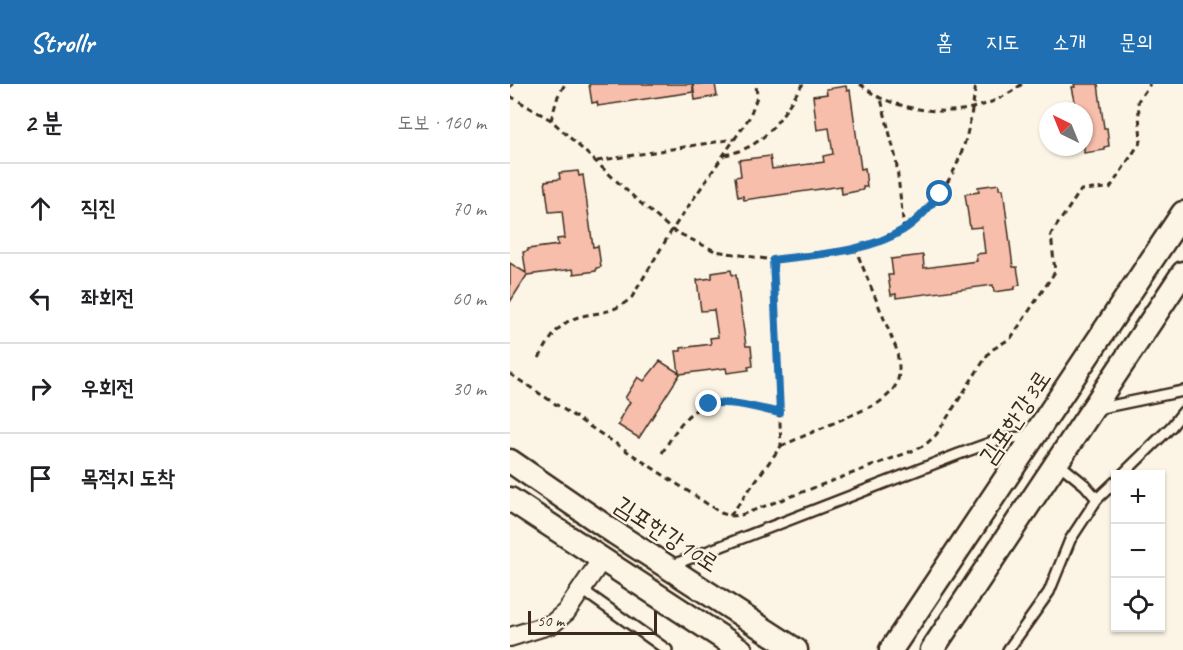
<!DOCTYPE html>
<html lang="ko">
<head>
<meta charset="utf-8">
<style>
  body { margin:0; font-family:Caveat,"Poor Story",sans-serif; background:#f2f2f2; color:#202124 }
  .controls { position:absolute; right:18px; bottom:18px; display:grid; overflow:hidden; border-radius:0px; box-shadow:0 2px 4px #0004 }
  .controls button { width:54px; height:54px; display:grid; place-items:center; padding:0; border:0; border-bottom:2px solid #e0e0e0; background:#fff; color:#202124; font:30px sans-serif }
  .compass { position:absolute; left:529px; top:18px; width:54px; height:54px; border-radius:50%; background:#fff; box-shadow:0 2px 4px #0004; rotate:317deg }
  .scale { position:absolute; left:18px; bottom:15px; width:129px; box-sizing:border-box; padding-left:6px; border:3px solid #3b2a1e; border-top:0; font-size:16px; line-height:21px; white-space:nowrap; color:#3b2a1e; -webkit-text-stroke:4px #fcf5e5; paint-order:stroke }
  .stop { position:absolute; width:18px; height:18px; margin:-14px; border:4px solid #1f6fb2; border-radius:50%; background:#fff }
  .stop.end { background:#1f6fb2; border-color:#fff; box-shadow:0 2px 6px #0008 }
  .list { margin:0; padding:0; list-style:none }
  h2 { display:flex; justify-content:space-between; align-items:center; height:78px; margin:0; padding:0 24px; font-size:26px }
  h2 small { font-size:20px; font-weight:400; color:#757577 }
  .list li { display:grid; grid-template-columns:39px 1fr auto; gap:18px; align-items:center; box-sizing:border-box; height:90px; padding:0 24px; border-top:2px solid #e0e0e0 }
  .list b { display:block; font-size:22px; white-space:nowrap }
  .list em { font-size:20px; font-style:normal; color:#757577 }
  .icon { flex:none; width:33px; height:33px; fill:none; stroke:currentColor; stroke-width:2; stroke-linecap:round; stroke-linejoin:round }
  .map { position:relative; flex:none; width:673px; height:566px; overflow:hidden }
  header { display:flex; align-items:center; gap:36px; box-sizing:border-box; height:84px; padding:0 30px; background:#1f6fb2; color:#fff }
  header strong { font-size:28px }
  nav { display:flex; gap:33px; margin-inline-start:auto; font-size:21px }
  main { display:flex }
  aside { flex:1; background:#fff }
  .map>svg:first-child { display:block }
  .building { fill:#f7bfab; stroke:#3b2a1e; stroke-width:1.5 }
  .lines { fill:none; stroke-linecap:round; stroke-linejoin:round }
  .service-casing { stroke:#3b2a1e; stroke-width:14 }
  .minor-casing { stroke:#3b2a1e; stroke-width:22 }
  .tertiary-casing { stroke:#3b2a1e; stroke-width:27 }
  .path { stroke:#3b2a1e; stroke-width:3; stroke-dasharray:6 4.5; stroke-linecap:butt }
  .service { stroke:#fcf5e5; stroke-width:9 }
  .minor { stroke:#fcf5e5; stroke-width:18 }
  .tertiary { stroke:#fcf5e5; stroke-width:22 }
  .route { stroke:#1f6fb2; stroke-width:8 }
  .labels { text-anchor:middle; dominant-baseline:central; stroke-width:4.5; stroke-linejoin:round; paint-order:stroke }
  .street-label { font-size:24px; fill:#3b2a1e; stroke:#fcf5e5 }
</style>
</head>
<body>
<header>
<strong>Strollr</strong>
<nav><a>홈</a><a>지도</a><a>소개</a><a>문의</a></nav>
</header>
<main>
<aside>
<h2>2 분<small>도보 · 160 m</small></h2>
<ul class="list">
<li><svg class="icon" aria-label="ahead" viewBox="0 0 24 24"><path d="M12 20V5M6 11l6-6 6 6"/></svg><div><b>직진</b></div><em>70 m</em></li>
<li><svg class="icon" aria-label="left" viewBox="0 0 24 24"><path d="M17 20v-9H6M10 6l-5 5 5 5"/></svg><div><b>좌회전</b></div><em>60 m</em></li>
<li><svg class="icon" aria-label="right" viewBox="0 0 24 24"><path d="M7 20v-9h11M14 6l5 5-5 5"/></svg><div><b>우회전</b></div><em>30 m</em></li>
<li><svg class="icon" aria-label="arrive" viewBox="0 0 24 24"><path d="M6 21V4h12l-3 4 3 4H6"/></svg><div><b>목적지 도착</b></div></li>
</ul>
</aside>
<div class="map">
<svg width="673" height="566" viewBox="0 0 673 566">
  <rect width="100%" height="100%" fill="#fcf5e5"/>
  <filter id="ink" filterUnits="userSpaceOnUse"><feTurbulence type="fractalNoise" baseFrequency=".0167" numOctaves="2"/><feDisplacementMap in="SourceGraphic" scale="12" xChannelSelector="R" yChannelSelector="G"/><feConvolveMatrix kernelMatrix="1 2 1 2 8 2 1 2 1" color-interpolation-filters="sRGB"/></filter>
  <g filter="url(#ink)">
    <g class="building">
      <path d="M79,0h104v8l-95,14 -1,-4 -5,1z"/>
      <path d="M183,0h22l2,12 -22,4z"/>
      <path d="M564,0h24l6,44h3l2,18 -5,1 1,3 -21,3v-42h-7l-5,-24h3z"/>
      <path d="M336,2l1,5 3,-1 11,79 4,-1 2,19h-4v3l-21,4 -1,-8 -97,14 -1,-4 -5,1 -3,-20 6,-1 -2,-16 31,-4 2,13 52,-7 -1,-6 10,-2 -4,-26 -12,2 -4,-34 14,-2 -1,-5z"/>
      <path d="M68,87l1,5 4,-1 10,72 5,-1 3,21 -5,1v3l-22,3 -1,-5 -46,6 -17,27v-39l16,10 -3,-21 5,-1v-2l30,-4 -1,-6 8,-1 -3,-27 -13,1 -4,-31 15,-2 -1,-6z"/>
      <path d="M489,100v5h4l10,78h4l3,18 -5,1v3l-21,3 -1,-7 -97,13v-4l-5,1 -3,-20h5l-2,-16 32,-4 1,13 53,-7 -1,-7 9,-1 -3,-26 -12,1 -5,-34 14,-2 -1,-5z"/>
      <path d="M221,186l1,5h4l10,71h5l2,20 -5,1 1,3 -22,3 -1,-5 -46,6 -41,64 -21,-13 3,-4 -2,-1 11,-18 -5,-4 13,-21 6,4 16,-20 19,12 -3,-22h5v-3l30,-4 -1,-6 8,-1 -4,-27 -13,1 -4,-31 15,-2v-5z"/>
    </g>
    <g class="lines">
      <defs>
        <g id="service">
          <path d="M586,325l87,-18"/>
          <path d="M613,390l48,-47 12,-15"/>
          <path d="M587,415l19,-18"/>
          <path d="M160,482l289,-112 36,-13 36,-6"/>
          <path d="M71,505l86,61"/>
          <path d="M498,566l41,-58 21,-52 27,-41 -12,-14 -27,-22"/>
        </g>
        <path id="minor" d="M0,553l42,-13 14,-12 36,-53"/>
        <g id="tertiary">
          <path d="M0,377l105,72 181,117"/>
          <path d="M0,415l231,151"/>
          <path d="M381,566l292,-437"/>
          <path d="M422,566l251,-377"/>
        </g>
      </defs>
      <use href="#service" class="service-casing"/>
      <use href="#minor" class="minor-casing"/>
      <use href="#tertiary" class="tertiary-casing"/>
      <g class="path">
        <path d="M350,0c7,5 15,12 23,15 47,19 99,17 139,-15"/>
        <path d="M0,3l3,-3"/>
        <path d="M0,12l41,24 86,80 35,30 43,21 58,9 82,-12 26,-8 23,-11 -8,-70 -15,-60"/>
        <path d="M41,36l7,-24 7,-12"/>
        <path d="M214,71c44,-8 55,-37 79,-71"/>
        <path d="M87,77l137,-22"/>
        <path d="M394,145c53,-43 63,-79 72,-145"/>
        <path d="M29,274c7,-11 14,-26 25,-34 20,-15 44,-4 68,-27l40,-67 77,-112 8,-21 -1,-13"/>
        <path d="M0,290l211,139 9,3 11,-1 171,-64 13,-6 11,-10 54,-84 21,-13 44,-66 -4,-38 30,-44 29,-2 31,-47 -3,-40 12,-17"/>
        <path d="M271,362l96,-42c24,-17 25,-28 19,-56l-41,-100"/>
        <path d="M152,369c7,-11 15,-26 24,-35 27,-27 62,-12 94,-5"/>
        <path d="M220,432l51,-70 -8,-186"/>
      </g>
      <use href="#service" class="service"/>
      <use href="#minor" class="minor"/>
      <use href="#tertiary" class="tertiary"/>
    </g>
  </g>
  <g class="lines" filter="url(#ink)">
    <path class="route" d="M199,320c25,-4 47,4 71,9l-7,-153c43,-6 93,-7 130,-30 15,-9 26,-23 37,-36"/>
  </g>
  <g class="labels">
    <g class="street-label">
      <text transform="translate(505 333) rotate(-56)">김포한강3로</text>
      <text transform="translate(157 450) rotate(33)">김포한강10로</text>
    </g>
  </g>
</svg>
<div class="controls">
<button>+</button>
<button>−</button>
<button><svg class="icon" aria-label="locate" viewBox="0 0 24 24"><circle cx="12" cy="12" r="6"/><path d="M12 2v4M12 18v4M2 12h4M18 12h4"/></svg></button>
</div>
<svg class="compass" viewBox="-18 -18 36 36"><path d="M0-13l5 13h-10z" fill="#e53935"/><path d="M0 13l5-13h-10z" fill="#757577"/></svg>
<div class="scale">50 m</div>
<div class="stop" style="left:430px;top:110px"></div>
<div class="stop end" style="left:199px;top:320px"></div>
</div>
</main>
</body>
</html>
